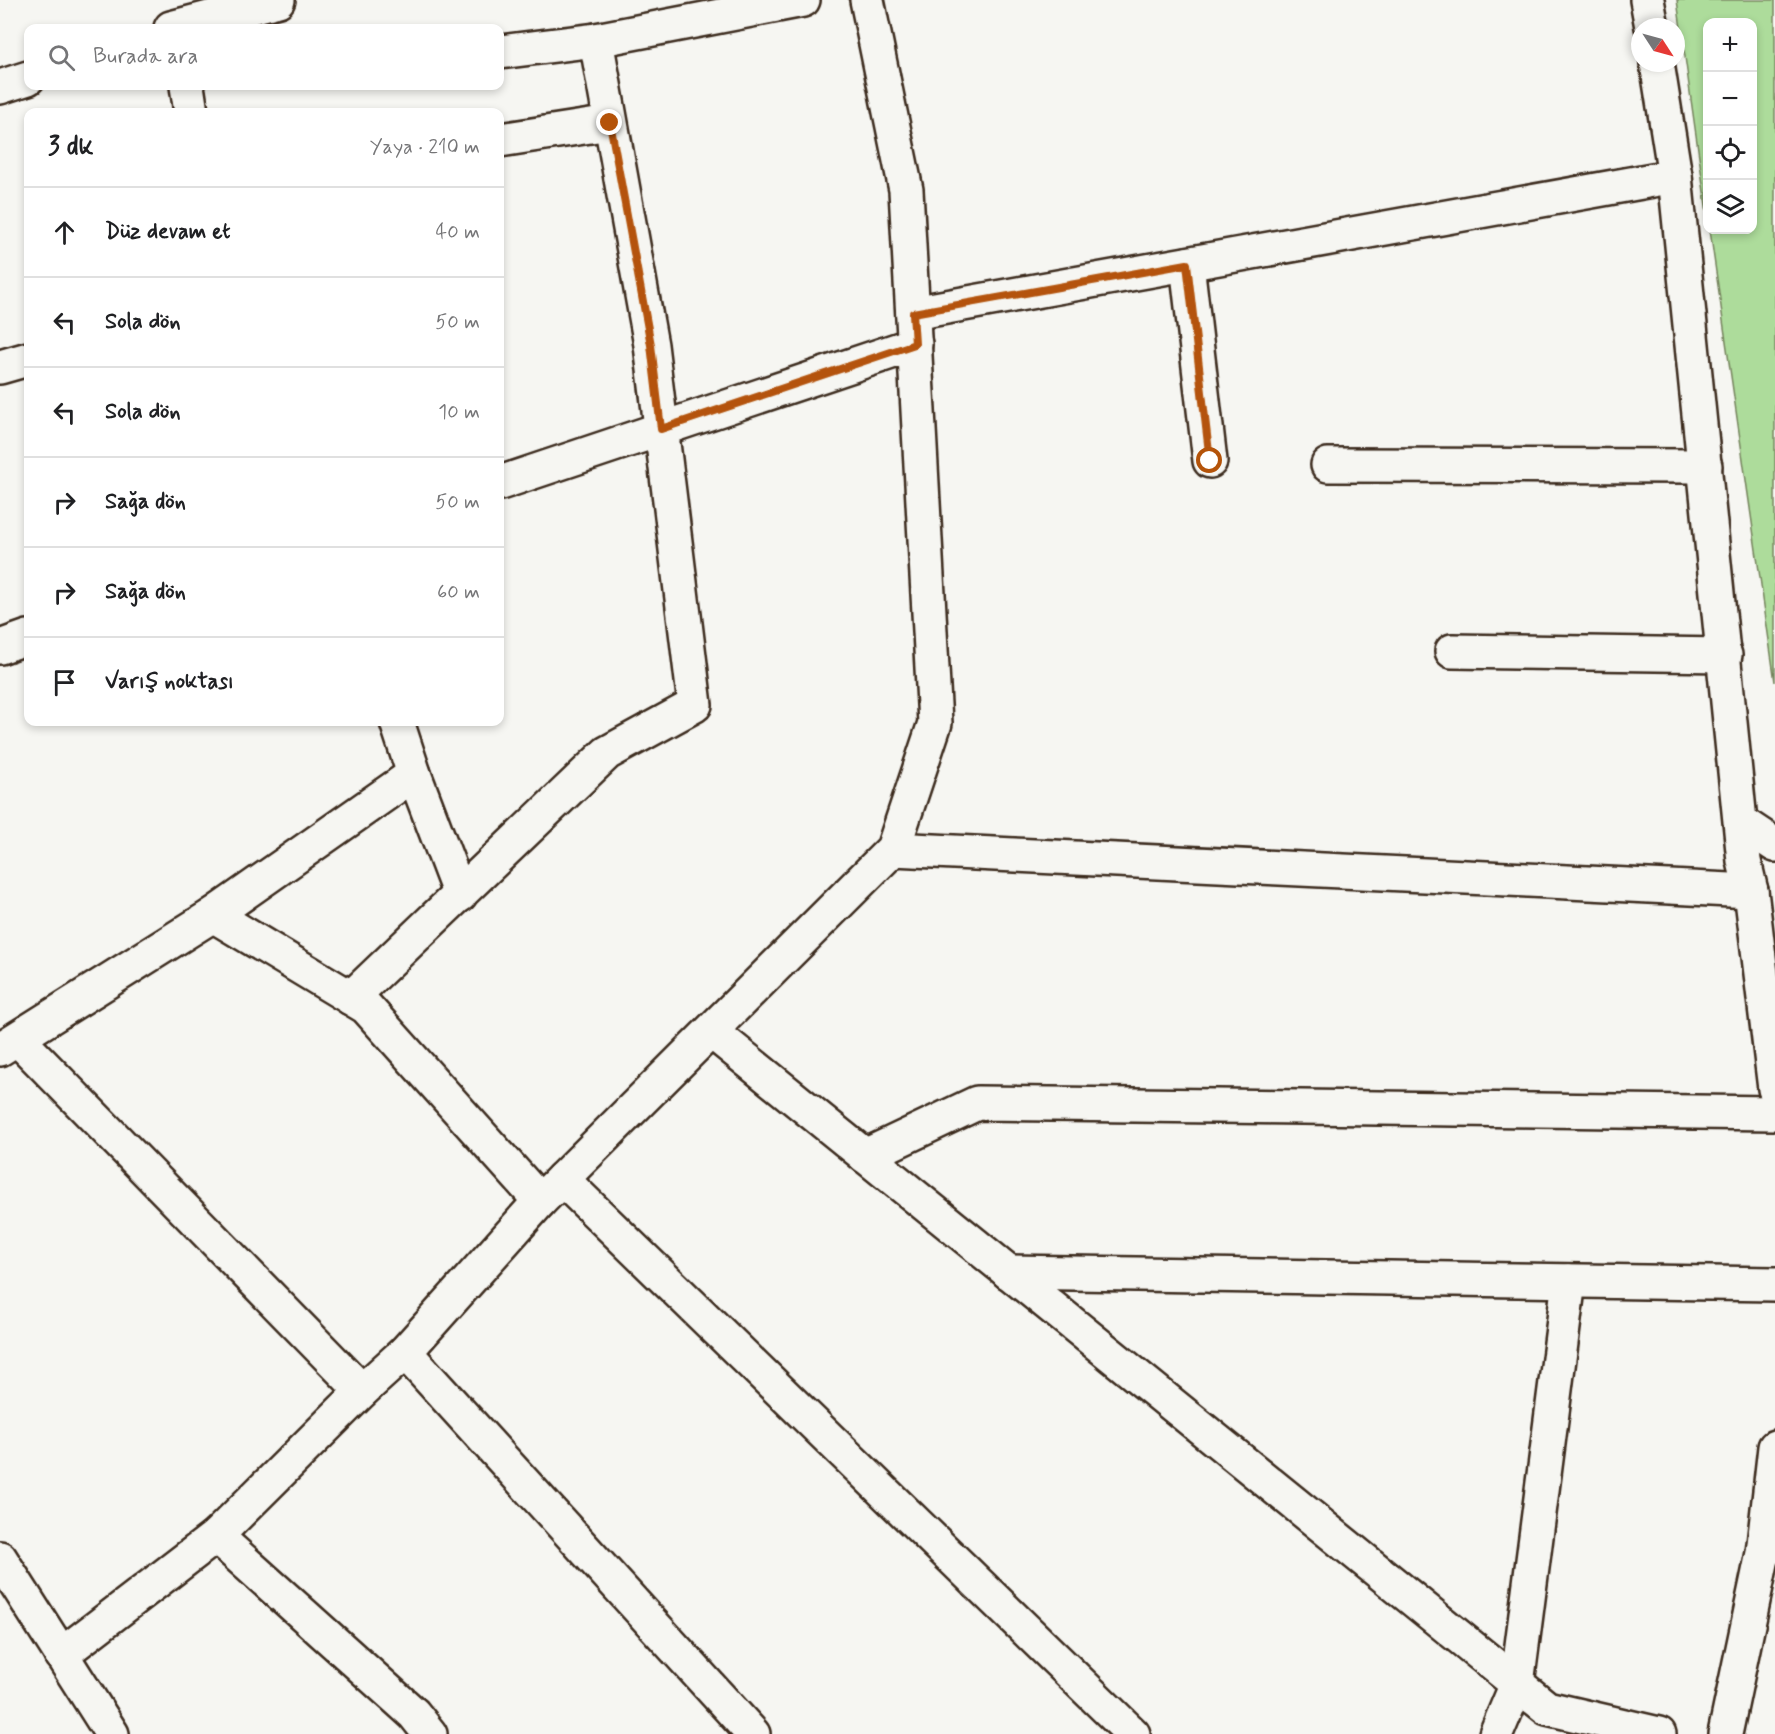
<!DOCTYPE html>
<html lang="tr">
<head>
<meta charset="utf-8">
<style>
  body { margin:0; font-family:Mynerve,sans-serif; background:#f6f6f6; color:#202124 }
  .controls { position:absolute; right:18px; top:18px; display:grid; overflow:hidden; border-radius:12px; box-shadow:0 3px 9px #0003 }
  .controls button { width:54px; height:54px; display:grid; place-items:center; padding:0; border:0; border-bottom:2px solid #e0e0e0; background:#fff; color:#202124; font:30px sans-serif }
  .compass { position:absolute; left:1631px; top:18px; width:54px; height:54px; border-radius:50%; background:#fff; box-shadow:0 3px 9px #0003; rotate:126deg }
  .stop { position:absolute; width:18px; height:18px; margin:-14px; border:4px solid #b45309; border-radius:50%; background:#fff }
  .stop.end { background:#b45309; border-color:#fff; box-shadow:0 2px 6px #0008 }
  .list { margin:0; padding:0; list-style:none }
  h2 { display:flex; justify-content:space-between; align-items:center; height:78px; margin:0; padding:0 24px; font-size:26px }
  h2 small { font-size:20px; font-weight:400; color:#757577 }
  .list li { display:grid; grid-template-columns:39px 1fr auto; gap:18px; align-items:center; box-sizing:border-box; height:90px; padding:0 24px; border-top:2px solid #e0e0e0 }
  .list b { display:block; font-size:22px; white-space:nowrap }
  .list em { font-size:20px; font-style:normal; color:#757577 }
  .icon { flex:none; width:33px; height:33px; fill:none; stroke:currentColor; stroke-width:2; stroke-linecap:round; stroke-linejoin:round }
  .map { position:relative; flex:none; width:1775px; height:1734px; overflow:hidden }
  .search { position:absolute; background:#fff; box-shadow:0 3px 9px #0003; left:24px; top:24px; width:480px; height:66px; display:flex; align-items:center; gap:15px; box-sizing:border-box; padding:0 21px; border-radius:12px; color:#757577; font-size:22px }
  .panel { position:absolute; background:#fff; box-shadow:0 3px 9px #0003; left:24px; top:108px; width:480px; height:618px; border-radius:12px }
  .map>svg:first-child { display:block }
  .park { fill:#addc9b; stroke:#74835c; stroke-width:1.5 }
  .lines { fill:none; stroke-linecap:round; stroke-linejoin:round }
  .street-casing { stroke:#3b2a1e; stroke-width:38 }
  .secondary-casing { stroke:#3b2a1e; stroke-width:38 }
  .street { stroke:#f6f6f2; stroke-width:33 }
  .secondary { stroke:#f6f6f2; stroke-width:33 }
  .route { stroke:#b45309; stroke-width:8 }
</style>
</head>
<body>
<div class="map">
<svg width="1775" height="1734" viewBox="0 0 1775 1734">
  <rect width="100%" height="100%" fill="#f6f6f2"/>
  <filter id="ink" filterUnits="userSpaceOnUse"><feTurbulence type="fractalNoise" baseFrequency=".0167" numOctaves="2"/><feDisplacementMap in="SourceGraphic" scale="12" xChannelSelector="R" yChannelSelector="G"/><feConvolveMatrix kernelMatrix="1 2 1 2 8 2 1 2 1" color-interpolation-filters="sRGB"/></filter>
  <g filter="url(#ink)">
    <path class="park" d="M1677,0h98v682l-65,-452h42v-208h-44l-1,191z"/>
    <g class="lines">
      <defs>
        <g id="street">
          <path d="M171,28l107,-28"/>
          <path d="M500,52l96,-12 207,-40"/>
          <path d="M187,86l4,26"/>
          <path d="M0,87l28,-9"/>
          <path d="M500,140l110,-17"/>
          <path d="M1187,264l23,197"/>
          <path d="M913,313l762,-137"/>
          <path d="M0,367l28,-8"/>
          <path d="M1328,465l377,1"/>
          <path d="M500,483l415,-139"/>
          <path d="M0,647l28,-10"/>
          <path d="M1452,651l273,4"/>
          <path d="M397,722l17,52 46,121"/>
          <path d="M893,849l858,42"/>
          <path d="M213,915l153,92 174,194"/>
          <path d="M351,998l256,-245 88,-48 -44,-360 -55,-305"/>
          <path d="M711,1031l836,677 112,26"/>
          <path d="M18,1039l344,352"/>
          <path d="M0,1049l213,-134 201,-141"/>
          <path d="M865,1156l112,-53 798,10"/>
          <path d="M562,1179l571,555"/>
          <path d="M1008,1272l767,12"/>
          <path d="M405,1352l348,382"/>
          <path d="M216,1536l198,178 16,20"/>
          <path d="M61,1655l155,-119 146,-145 43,-39 135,-151 353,-352 42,-126 -29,-533 -39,-190"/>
          <path d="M1496,1734l21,-50 52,-403"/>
        </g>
        <g id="secondary">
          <path d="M1647,0l5,27"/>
          <path d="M1657,63l18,113 69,685 7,30 24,198"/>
          <path d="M1742,823l33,22"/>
          <path d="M0,1558l112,176"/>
          <path d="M1725,1734l38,-181 12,-106"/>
        </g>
      </defs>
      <use href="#street" class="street-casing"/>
      <use href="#secondary" class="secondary-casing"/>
      <use href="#street" class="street"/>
      <use href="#secondary" class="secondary"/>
    </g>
  </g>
  <g class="lines" filter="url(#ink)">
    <path class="route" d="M610,123l41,222 10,84 254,-85 -2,-31 274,-49 23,197"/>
  </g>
</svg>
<div class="controls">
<button>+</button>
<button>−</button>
<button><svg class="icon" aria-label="locate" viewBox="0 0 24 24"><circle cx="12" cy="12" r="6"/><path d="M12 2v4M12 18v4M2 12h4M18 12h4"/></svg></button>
<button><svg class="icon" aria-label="layers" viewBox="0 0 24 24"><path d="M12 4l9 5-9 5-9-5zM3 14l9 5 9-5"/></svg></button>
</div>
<svg class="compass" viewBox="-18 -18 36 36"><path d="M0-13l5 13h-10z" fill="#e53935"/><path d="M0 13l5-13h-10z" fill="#757577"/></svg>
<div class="stop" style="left:1210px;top:461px"></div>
<div class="stop end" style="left:610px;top:123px"></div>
<div class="search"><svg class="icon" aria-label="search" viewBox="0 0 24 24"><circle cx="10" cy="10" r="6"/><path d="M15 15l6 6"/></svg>Burada ara</div>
<section class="panel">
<h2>3 dk<small>Yaya · 210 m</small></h2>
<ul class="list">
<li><svg class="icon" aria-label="ahead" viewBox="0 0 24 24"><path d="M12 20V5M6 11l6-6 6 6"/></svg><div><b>Düz devam et</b></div><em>40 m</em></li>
<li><svg class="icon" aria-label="left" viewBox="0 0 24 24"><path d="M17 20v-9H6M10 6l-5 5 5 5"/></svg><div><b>Sola dön</b></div><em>50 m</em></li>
<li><svg class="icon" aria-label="left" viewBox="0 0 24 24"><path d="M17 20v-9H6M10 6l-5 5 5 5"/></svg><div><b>Sola dön</b></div><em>10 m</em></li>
<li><svg class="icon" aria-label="right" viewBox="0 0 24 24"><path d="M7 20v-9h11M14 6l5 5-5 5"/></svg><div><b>Sağa dön</b></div><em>50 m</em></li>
<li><svg class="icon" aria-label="right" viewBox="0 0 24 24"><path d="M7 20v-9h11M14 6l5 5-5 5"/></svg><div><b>Sağa dön</b></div><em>60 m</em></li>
<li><svg class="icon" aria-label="arrive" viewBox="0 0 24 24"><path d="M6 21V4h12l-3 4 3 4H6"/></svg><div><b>Varış noktası</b></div></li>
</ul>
</section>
</div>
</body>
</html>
